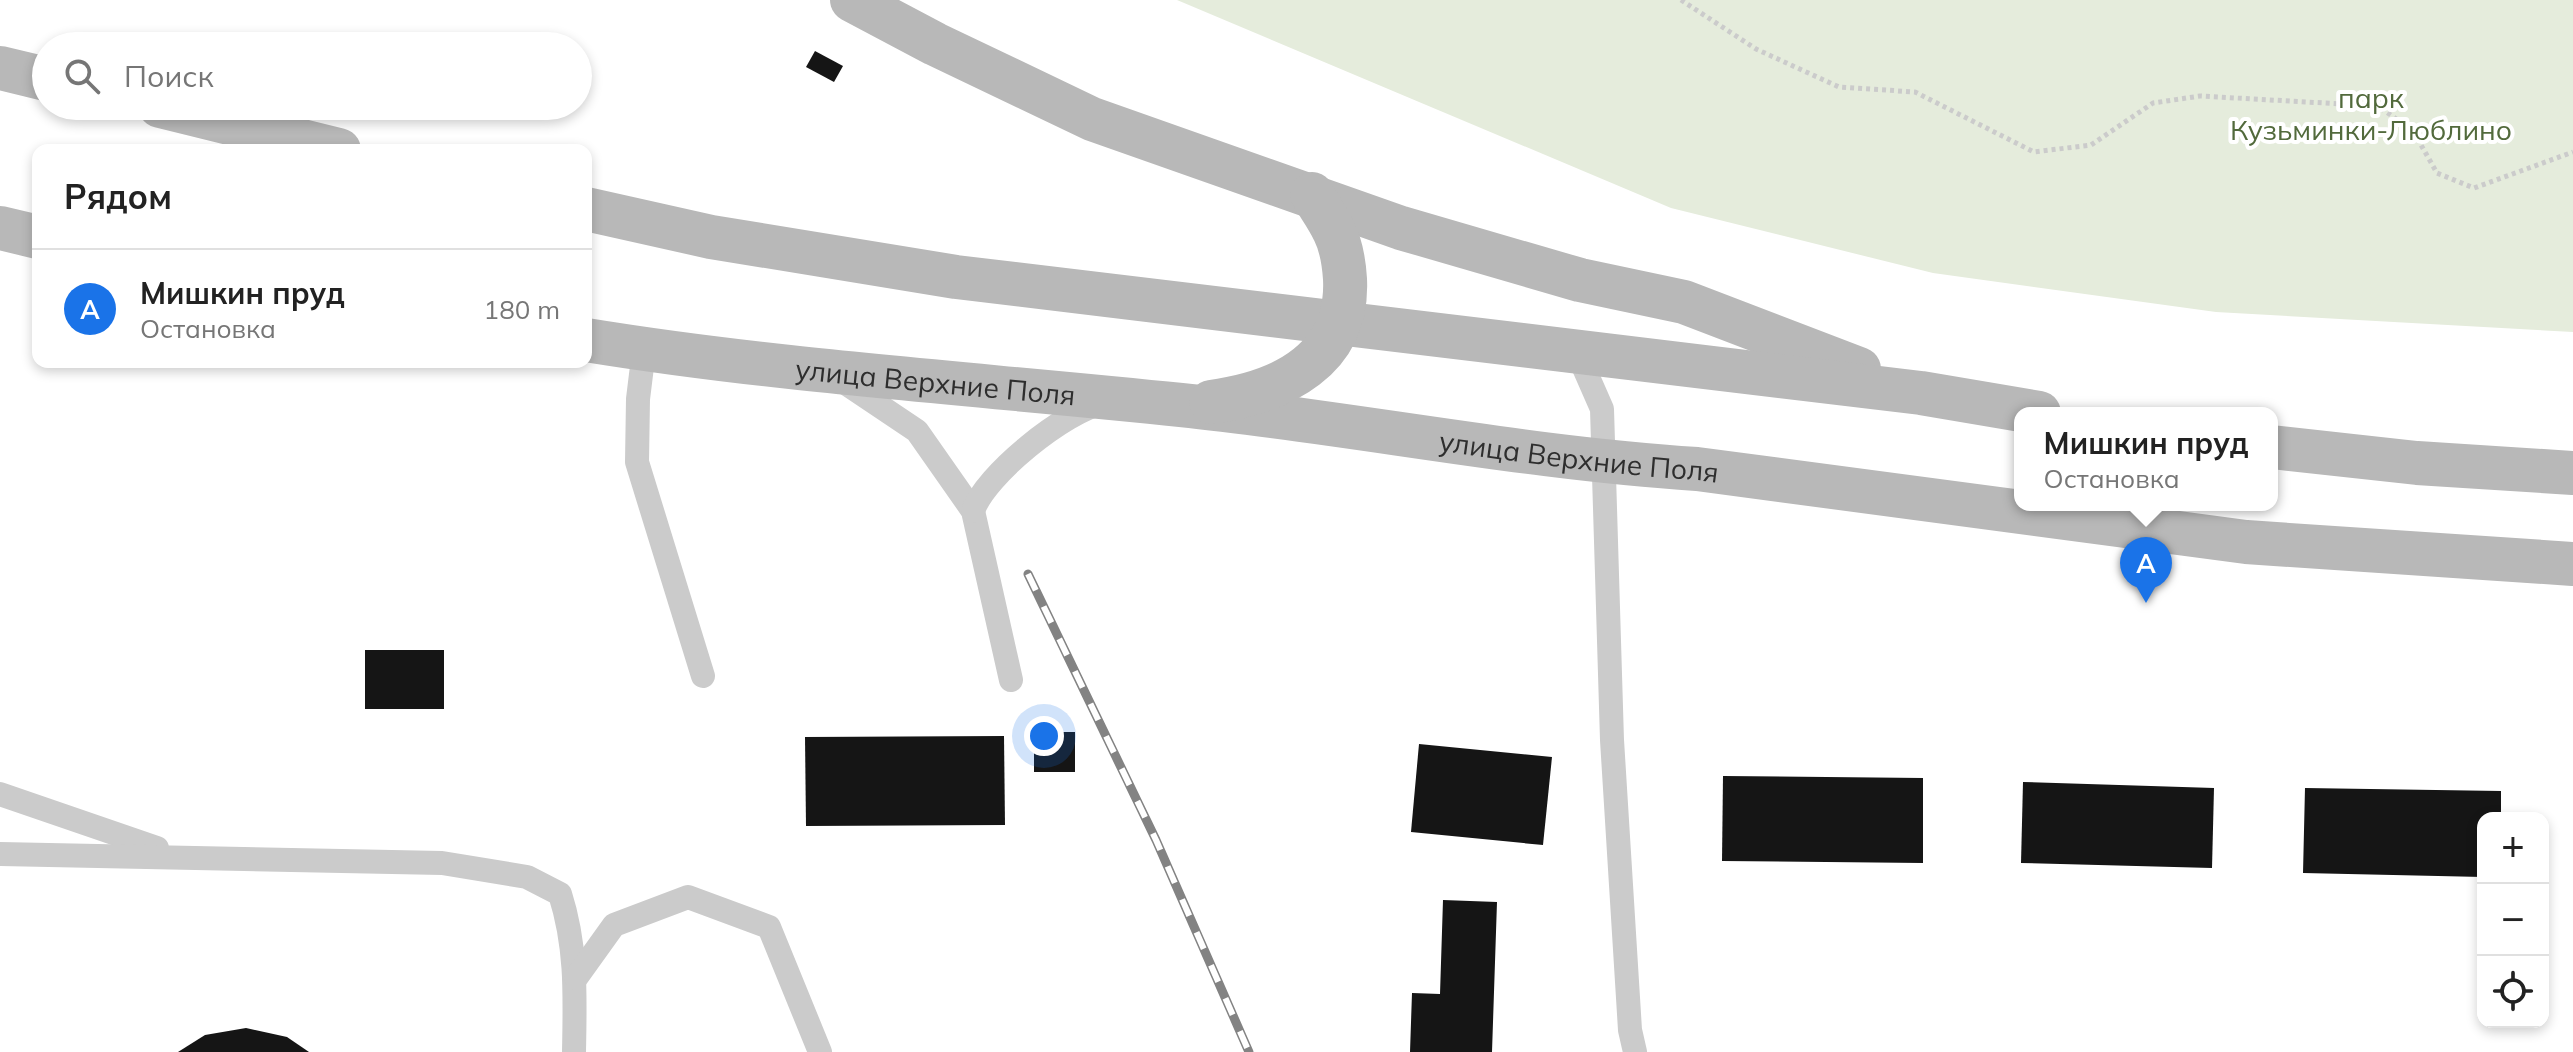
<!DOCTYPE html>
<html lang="ru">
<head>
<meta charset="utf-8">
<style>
  body { margin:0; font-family:Mulish,sans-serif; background:#f6f6f6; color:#222 }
  .controls { position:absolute; right:24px; bottom:24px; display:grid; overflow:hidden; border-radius:16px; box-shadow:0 4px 12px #0003 }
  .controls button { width:72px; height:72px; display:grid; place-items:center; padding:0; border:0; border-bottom:2px solid #e0e0e0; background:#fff; color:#222; font:40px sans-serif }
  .you { position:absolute; left:1044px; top:736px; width:28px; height:28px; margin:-20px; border:6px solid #fff; border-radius:50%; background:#1a73e8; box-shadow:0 0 0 12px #1a73e833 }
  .badge { display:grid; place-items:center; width:52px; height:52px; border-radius:50%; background:#1a73e8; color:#fff; font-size:26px; font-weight:700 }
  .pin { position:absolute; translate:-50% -66px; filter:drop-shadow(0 2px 4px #0008) }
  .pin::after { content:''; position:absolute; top:42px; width:28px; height:24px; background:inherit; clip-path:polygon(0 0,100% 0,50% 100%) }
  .popup { position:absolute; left:2014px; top:407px; width:264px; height:104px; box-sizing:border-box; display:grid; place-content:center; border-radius:16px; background:#fff; filter:drop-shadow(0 2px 6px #0005); font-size:26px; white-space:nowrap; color:#767676 }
  .popup b { font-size:30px; color:#222 }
  .popup::after { content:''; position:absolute; left:50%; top:100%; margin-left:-16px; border:16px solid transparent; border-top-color:#fff }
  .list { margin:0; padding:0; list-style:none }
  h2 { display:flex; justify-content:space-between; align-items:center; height:104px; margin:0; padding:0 32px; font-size:34px }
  h2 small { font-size:26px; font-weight:400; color:#767676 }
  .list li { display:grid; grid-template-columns:52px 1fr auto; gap:24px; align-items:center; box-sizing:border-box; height:120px; padding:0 32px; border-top:2px solid #e0e0e0 }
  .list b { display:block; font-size:30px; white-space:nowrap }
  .list p { margin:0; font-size:26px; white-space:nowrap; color:#767676 }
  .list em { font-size:26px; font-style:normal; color:#767676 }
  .icon { flex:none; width:44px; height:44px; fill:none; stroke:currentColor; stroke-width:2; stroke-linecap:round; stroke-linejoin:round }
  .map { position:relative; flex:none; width:2573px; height:1052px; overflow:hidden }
  .search { position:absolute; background:#fff; box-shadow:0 4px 12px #0003; left:32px; top:32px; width:560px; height:88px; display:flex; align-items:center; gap:20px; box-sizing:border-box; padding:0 28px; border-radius:44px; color:#767676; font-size:30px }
  .panel { position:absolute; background:#fff; box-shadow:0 4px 12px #0003; left:32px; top:144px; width:560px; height:224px; border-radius:16px }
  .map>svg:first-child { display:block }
  .green { fill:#e5ecdc }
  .building { fill:#151515 }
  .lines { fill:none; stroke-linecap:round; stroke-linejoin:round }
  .path { stroke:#cbcbcb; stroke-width:5; stroke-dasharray:4 4; stroke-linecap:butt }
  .lane { stroke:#cbcbcb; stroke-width:24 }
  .secondary { stroke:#b8b8b8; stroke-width:44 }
  .rail-casing { stroke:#838383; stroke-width:9 }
  .rail { stroke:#fff; stroke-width:6; stroke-dasharray:18; stroke-linecap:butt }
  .labels { text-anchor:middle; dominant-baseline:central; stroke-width:8; stroke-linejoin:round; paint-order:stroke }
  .park-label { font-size:28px; fill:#526a3c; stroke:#fff }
  .street-label { font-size:28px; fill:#2e2e2e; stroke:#fff }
</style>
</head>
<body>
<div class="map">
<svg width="2573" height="1052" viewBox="0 0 2573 1052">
  <rect width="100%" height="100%" fill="#fff"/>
  <path class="green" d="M1177,0h1396v332l-357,-20 -283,-39 -262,-65z"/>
  <g class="building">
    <path d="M815,51l28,15 -9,16 -28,-15z"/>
    <rect x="365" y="650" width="79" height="59"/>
    <rect x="1034" y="732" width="41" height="40"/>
    <path d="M1004,736l1,89 -199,1 -1,-89z"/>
    <path d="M1419,744l133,13 -9,88 -132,-13z"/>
    <path d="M1723,776l200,2v85l-201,-2z"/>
    <path d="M2023,782l191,6 -2,80 -191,-5z"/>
    <path d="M2305,788l196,3v27h-18v59l-180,-4z"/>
    <path d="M1443,900l54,2 -5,150h-82l2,-59 28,1z"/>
    <path d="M246,1028l41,9 22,15h-131l27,-17z"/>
  </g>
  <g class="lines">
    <path class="path" d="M1681,0l75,49 83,38 76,5 119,60 57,-7 62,-42 47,-7 178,10 35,25 24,42 37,15 99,-36"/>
    <g class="lane">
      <path d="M644,350l-6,49 -1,63 66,214"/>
      <path d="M1577,352l25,57 10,331 18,290 5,22"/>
      <path d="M841,380l76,51 56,80 38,169"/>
      <path d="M973,511c12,-36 92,-100 130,-108"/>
      <path d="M0,794l157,54"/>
      <path d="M0,854l442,9 85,14 33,17c17,53 15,103 14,158"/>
      <path d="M576,978l38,-53 74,-28 81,30 51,125"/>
    </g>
    <g class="secondary">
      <path d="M852,0l83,44 157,75 309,109 179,52 104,22 175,67"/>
      <path d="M0,68l46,11"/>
      <path d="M160,106l179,44"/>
      <path d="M586,209l125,28 245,40 965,116 118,20"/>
      <path d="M0,228l38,9"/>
      <path id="s1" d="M586,340c197,32 396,44 595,65 173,18 343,53 516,64l549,73 327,22"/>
      <path d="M1211,402c71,-10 138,-42 134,-123 -1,-16 -4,-34 -11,-48 -6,-13 -15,-25 -22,-37"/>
      <path d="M2272,447l145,16 156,10"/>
    </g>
    <defs>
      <path id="rail" d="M1028,574l128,266 93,212"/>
    </defs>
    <use href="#rail" class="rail-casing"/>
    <use href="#rail" class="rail"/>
  </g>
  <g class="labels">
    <g class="park-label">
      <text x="2371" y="97">парк<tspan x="2371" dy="32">Кузьминки-Люблино</tspan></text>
    </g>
    <g class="street-label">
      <text stroke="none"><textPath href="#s1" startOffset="352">улица Верхние Поля</textPath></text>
      <text stroke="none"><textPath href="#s1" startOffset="1000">улица Верхние Поля</textPath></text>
    </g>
  </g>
</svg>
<div class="controls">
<button>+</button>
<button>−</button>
<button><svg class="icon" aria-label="locate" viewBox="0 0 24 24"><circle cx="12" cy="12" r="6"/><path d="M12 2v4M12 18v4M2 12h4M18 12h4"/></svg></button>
</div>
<div class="you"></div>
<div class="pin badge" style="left:2146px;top:603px">A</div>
<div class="popup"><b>Мишкин пруд</b>Остановка</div>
<div class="search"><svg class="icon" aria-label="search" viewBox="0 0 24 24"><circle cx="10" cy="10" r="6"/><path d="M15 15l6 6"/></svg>Поиск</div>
<section class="panel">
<h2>Рядом<small></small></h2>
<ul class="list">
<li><span class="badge">A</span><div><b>Мишкин пруд</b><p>Остановка</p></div><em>180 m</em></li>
</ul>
</section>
</div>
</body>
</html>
